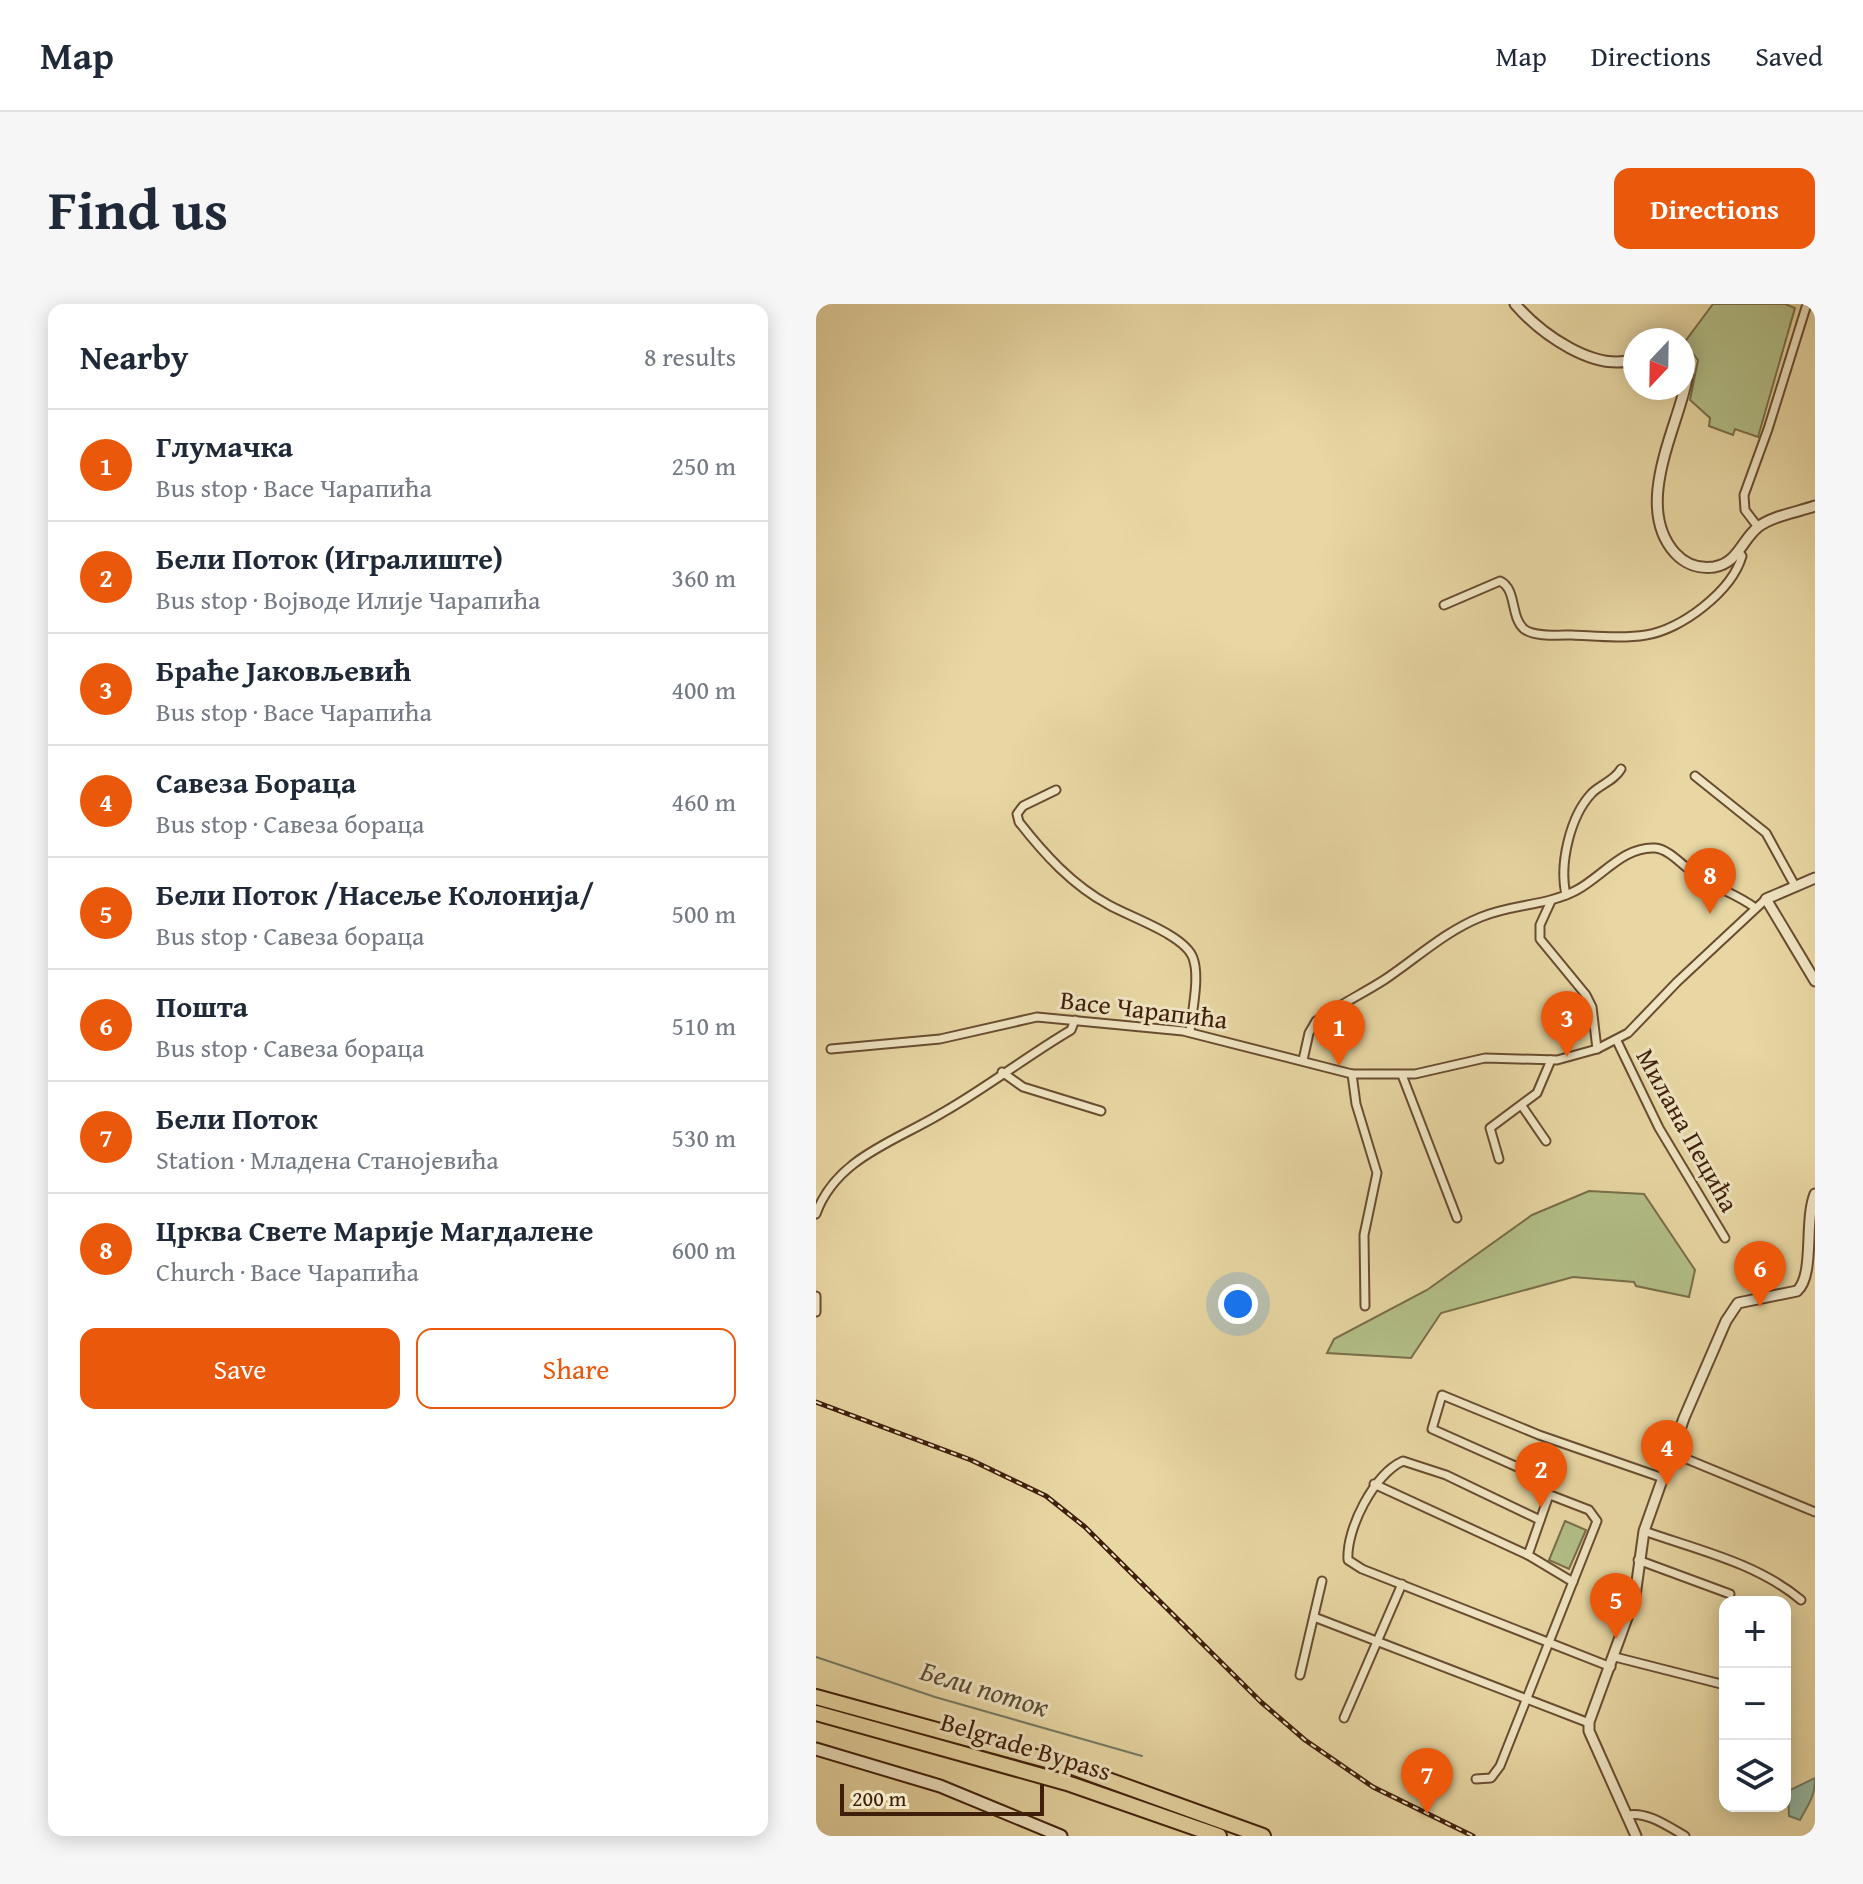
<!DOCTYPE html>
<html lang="en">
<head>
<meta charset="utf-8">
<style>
  body { margin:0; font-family:"Gentium Book Plus",serif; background:#f6f6f7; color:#1f2937 }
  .controls { position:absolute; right:24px; bottom:24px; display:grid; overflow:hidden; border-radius:16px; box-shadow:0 4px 20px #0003 }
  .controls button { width:72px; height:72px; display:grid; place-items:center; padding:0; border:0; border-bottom:2px solid #e0e1e3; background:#fff; color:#1f2937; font:40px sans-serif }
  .compass { position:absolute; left:807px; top:24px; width:72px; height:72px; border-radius:50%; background:#fff; box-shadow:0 4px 20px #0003; rotate:202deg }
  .scale { position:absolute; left:24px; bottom:20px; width:204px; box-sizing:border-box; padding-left:8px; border:4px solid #3f1e0a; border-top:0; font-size:22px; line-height:28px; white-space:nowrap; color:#3f1e0a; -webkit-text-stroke:6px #f0e5c3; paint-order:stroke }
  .you { position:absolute; left:422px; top:1000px; width:28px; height:28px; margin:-20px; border:6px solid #fff; border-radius:50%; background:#1a73e8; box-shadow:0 0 0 12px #1a73e833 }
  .badge { display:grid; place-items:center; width:52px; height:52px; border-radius:50%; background:#ea580c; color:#fff; font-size:26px; font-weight:700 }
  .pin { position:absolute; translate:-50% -66px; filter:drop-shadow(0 2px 4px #0008) }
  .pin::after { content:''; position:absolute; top:42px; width:28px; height:24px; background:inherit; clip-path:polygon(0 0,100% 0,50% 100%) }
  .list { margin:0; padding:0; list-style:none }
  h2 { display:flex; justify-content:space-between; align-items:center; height:104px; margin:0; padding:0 32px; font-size:34px }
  h2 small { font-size:26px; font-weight:400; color:#747a83 }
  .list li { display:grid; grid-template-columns:52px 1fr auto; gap:24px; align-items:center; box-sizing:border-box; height:112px; padding:0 32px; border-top:2px solid #e0e1e3 }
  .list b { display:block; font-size:30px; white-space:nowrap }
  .list p { margin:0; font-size:26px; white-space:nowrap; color:#747a83 }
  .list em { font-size:26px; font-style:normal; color:#747a83 }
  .actions { display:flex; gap:16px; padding:24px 32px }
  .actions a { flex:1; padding:18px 0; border:2px solid #ea580c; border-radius:16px; text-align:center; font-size:28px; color:#ea580c }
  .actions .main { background:#ea580c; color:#fff }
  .icon { flex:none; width:44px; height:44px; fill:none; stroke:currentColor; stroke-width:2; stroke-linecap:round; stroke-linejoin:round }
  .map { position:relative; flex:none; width:999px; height:1532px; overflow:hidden; border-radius:16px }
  header { display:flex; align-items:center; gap:48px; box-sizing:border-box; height:112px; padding:0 40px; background:#fff; border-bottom:2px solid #e0e1e3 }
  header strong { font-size:38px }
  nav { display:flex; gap:44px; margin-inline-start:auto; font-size:28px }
  .intro { display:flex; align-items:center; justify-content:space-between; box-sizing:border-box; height:192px; padding:0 48px }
  h1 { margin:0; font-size:56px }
  .button { padding:20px 36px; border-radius:16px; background:#ea580c; color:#fff; font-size:28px; font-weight:700 }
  main { display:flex; gap:48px; padding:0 48px }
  aside { flex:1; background:#fff; border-radius:16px; box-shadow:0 4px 20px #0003 }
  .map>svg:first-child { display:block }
  .green { fill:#b3bf88; stroke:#796e49; stroke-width:2 }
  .water { fill:#98baa2; stroke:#747c65; stroke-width:2 }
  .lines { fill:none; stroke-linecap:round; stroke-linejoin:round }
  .stream { stroke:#747c65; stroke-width:2 }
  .minor-casing { stroke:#694c30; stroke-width:11 }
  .tertiary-casing { stroke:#694c30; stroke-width:13 }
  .secondary-casing { stroke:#3f1e0a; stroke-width:15 }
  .motorway-casing { stroke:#3f1e0a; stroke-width:18 }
  .minor { stroke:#f0e5c3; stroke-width:7 }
  .tertiary { stroke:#f0e5c3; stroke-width:9 }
  .secondary { stroke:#f0e5c3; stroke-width:11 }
  .motorway { stroke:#e8d7a3; stroke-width:14 }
  .rail-casing { stroke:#3f1e0a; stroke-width:5 }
  .rail { stroke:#f0e5c3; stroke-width:2; stroke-dasharray:6; stroke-linecap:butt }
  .labels { text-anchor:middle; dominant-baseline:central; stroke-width:6; stroke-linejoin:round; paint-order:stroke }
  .street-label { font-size:26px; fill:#3f1e0a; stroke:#f0e5c3 }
  .water-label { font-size:28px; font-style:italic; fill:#5a4d38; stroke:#f0e5c3 }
</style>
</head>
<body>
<header>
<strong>Map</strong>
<nav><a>Map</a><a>Directions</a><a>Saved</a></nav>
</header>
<div class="intro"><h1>Find us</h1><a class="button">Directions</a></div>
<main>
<aside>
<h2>Nearby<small>8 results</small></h2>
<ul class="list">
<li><span class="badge">1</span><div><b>Глумачка</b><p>Bus stop · Васе Чарапића</p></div><em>250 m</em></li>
<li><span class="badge">2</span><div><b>Бели Поток (Игралиште)</b><p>Bus stop · Војводе Илије Чарапића</p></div><em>360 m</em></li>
<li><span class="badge">3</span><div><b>Браће Јаковљевић</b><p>Bus stop · Васе Чарапића</p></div><em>400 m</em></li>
<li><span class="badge">4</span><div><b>Савеза Бораца</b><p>Bus stop · Савеза бораца</p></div><em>460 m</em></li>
<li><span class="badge">5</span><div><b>Бели Поток /Насеље Колонија/</b><p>Bus stop · Савеза бораца</p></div><em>500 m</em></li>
<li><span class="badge">6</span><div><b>Пошта</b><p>Bus stop · Савеза бораца</p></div><em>510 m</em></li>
<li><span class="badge">7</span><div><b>Бели Поток</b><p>Station · Младена Станојевића</p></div><em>530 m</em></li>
<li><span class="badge">8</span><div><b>Црква Свете Марије Магдалене</b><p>Church · Васе Чарапића</p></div><em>600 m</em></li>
</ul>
<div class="actions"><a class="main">Save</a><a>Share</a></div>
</aside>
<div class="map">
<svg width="999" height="1532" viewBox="0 0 999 1532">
  <rect width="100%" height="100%" fill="#e8d7a3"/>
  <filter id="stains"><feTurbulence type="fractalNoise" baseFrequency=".0025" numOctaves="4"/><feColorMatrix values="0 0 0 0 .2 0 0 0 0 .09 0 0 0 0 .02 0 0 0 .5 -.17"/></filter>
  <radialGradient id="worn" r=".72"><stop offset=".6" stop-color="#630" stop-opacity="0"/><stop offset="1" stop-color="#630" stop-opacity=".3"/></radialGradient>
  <g class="green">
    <path d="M897,0h72l10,4 -37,129 -23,-8 -2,6 -24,-9 1,-8 -20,-18 8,-40 -14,-17z"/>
    <path d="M773,887l55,3 51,76 -6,27 -53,-11 -2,-4 -61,-5 -132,36 -30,45 -84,-5 7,-14 93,-49 105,-75z"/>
    <path d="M749,1217l21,9 -17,39 -20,-9z"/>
  </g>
  <path class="water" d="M999,1474c0,20 -7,26 -15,42l-11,-4 -1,-25z"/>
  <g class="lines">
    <path class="stream" d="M0,1353l119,40 207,59"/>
    <defs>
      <g id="minor">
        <path d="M942,223l-13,-17 -1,-15 24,-66 39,-125"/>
        <path d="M628,301l56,-24c17,8 10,36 24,48 10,8 35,6 48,6 24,1 50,4 74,0 35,-5 86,-44 96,-79l-3,-4"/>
        <path d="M879,472l71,57 28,51"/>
        <path d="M240,486l-33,16 -6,8 2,8c25,32 53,63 90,83 21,12 76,30 84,53 7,19 -1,53 -3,74"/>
        <path d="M750,591c-7,-31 4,-79 26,-102 9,-9 22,-12 29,-24"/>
        <path d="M735,597l-11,24v14l46,56 6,12 5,42"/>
        <path d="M801,737l42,87 66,110"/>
        <path d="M15,745l109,-10 97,-22 146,14 169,43h63l70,-16 72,2 40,-11 31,-16 49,-51 89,-83"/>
        <path d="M487,756l6,-27 7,-12c21,-15 46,-27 68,-41 33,-22 60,-48 97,-63 31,-13 64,-11 94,-26 26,-13 48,-45 80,-43 13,1 25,15 36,23 19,15 44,22 63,36"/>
        <path d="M186,768l21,15 78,24"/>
        <path d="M536,770l4,30 21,69 -13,62 1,71"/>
        <path d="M586,771l55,143"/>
        <path d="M706,802l24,35"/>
        <path d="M683,855l-9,-31 47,-35 14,-33"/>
        <path d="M0,910c20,-56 80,-73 126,-101 44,-25 85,-57 129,-83l4,-10"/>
        <path d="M0,992v16"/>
        <path d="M856,1149l143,59"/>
        <path d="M558,1180l154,71 45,27"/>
        <path d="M724,1216l-94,-45 -43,-14c-29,13 -57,68 -55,99l14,9 249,98"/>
        <path d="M828,1227c54,19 113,32 157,69"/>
        <path d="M712,1251l21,-60"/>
        <path d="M822,1256l92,34"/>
        <path d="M498,1313l275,106"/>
        <path d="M799,1353l110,28"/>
        <path d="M484,1371l22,-94"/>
        <path d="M528,1414l58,-134"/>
        <path d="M660,1475l15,-1 9,-12 97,-245 -8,-11 -44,-17 1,-11 -4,-4 -110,-49 10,-34 97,40 124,43"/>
        <path d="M812,1511c19,-4 41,12 57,21"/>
      </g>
      <g id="tertiary">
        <path d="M699,0c26,30 80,69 120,55"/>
        <path d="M867,45c27,31 -62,144 -8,204 10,11 24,16 39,14 24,-4 27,-26 44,-40 14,-11 40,-15 57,-21"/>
        <path d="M999,574l-49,21 49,82"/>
        <path d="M820,1532l-47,-105v-9l46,-126 9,-65 40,-113 42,-97 12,-18 59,-12c18,-16 7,-70 18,-97"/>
      </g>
      <path id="secondary" d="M0,1445l124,37 121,50"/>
      <g id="motorway">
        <path d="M0,1393l256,70 191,69"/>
        <path d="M0,1409l251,70 152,53"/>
      </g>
    </defs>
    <use href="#minor" class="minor-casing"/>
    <use href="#tertiary" class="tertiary-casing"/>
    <use href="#secondary" class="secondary-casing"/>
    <use href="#motorway" class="motorway-casing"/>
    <use href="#minor" class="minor"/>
    <use href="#tertiary" class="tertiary"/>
    <use href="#secondary" class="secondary"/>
    <use href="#motorway" class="motorway"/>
    <defs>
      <path id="rail" d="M0,1098l155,58 75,36 39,31 176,175 44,38 68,47 100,49"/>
    </defs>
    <use href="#rail" class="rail-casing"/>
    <use href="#rail" class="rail"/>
  </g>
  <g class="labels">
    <g class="street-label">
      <text transform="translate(328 705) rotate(7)">Васе Чарапића</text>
      <text transform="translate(872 826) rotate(61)">Милана Пецића</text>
      <text transform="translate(210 1442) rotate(17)">Belgrade Bypass</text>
    </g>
    <g class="water-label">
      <text transform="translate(169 1384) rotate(17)">Бели поток</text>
    </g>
  </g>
  <rect width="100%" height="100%" filter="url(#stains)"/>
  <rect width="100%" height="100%" fill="url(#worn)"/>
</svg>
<div class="controls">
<button>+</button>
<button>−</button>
<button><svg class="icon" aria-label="layers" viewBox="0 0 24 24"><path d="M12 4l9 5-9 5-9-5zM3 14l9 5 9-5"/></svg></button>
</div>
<svg class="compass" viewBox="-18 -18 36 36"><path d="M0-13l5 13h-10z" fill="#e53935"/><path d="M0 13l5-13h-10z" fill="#747a83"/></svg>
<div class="scale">200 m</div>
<div class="you"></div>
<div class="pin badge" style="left:523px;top:762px">1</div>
<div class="pin badge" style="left:725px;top:1204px">2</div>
<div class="pin badge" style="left:751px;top:753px">3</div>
<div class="pin badge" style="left:851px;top:1182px">4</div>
<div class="pin badge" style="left:800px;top:1335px">5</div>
<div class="pin badge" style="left:944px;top:1003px">6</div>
<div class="pin badge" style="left:611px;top:1510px">7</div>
<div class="pin badge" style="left:894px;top:610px">8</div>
</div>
</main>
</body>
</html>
